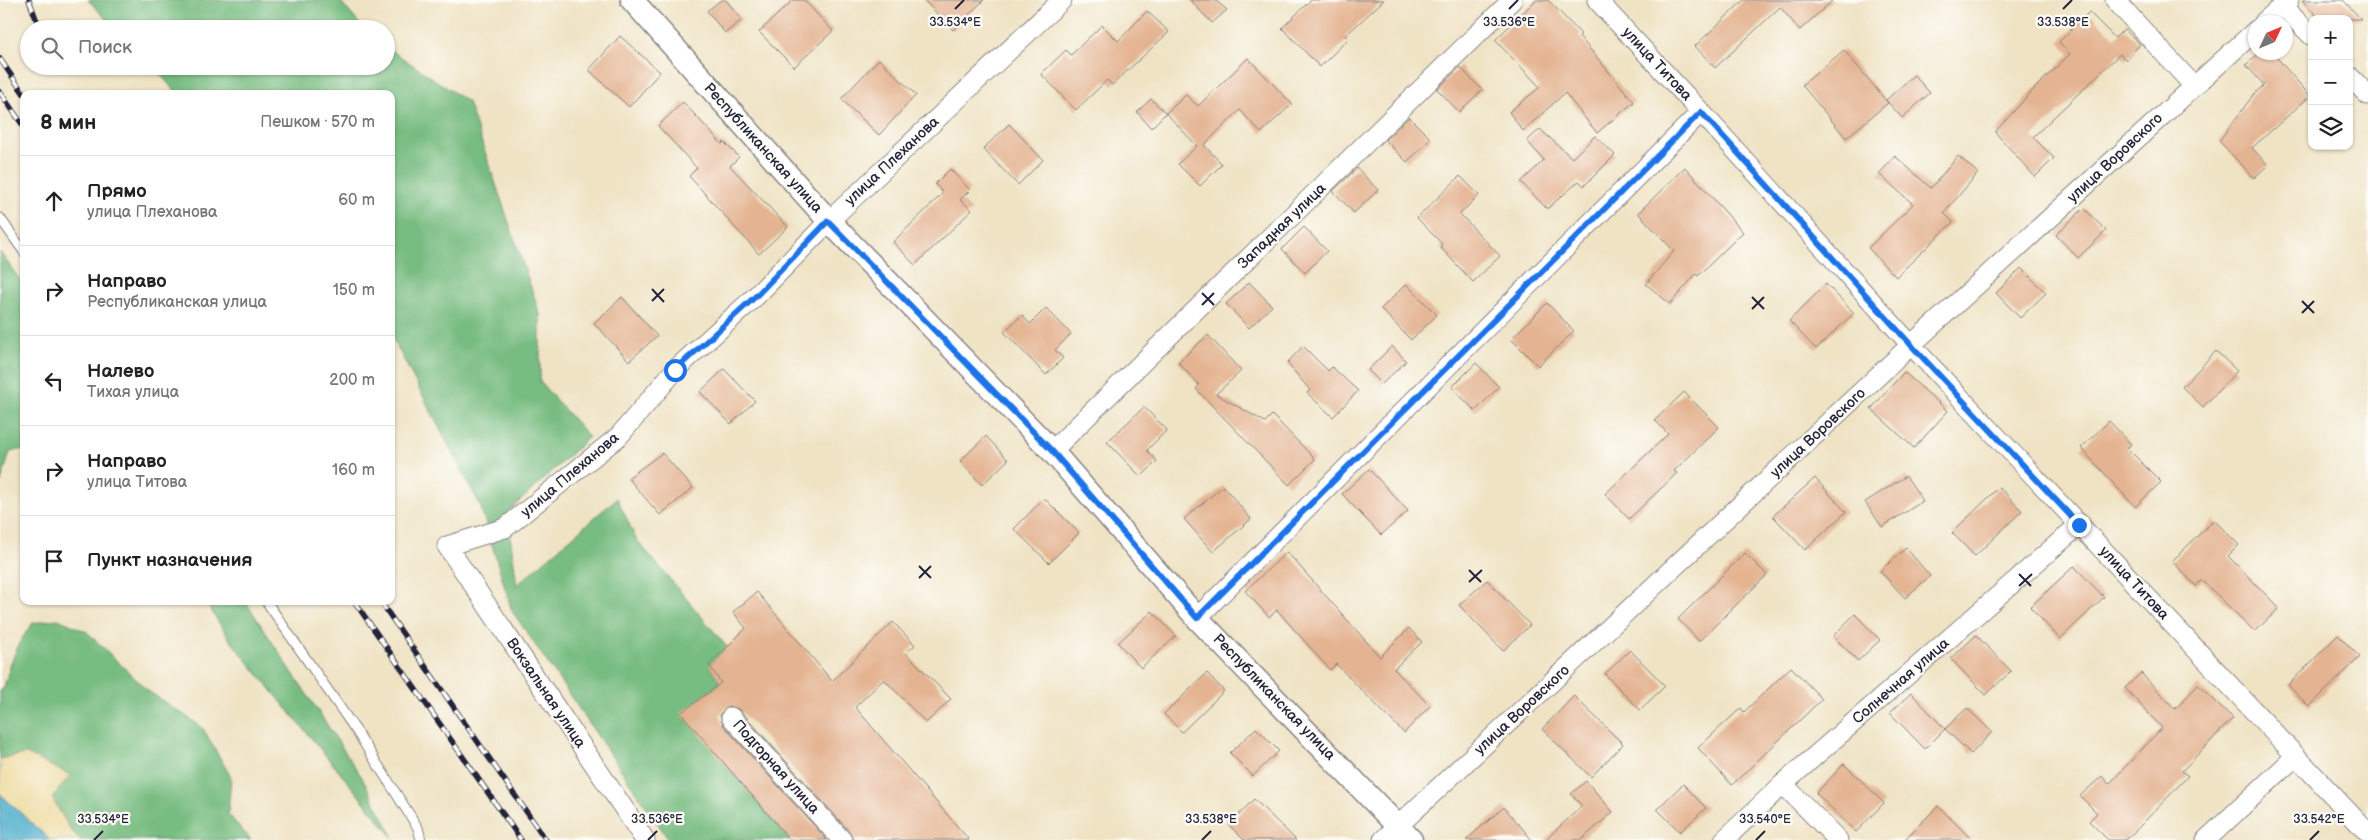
<!DOCTYPE html>
<html lang="ru">
<head>
<meta charset="utf-8">
<style>
  body { margin:0; font-family:"Balsamiq Sans",sans-serif; background:#f6f6f6; color:#222 }
  .controls { position:absolute; right:15px; top:15px; display:grid; overflow:hidden; border-radius:10px; box-shadow:0 1px 4px #0004 }
  .controls button { width:45px; height:45px; display:grid; place-items:center; padding:0; border:0; border-bottom:1px solid #e0e0e0; background:#fff; color:#222; font:25px sans-serif }
  .compass { position:absolute; left:2248px; top:15px; width:45px; height:45px; border-radius:50%; background:#fff; box-shadow:0 1px 4px #0004; rotate:46deg }
  .stop { position:absolute; width:15px; height:15px; margin:-11px; border:4px solid #1a73e8; border-radius:50%; background:#fff }
  .stop.end { background:#1a73e8; border-color:#fff; box-shadow:0 1px 5px #0008 }
  .list { margin:0; padding:0; list-style:none }
  h2 { display:flex; justify-content:space-between; align-items:center; height:65px; margin:0; padding:0 20px; font-size:21px }
  h2 small { font-size:16px; font-weight:400; color:#767676 }
  .list li { display:grid; grid-template-columns:32px 1fr auto; gap:15px; align-items:center; box-sizing:border-box; height:90px; padding:0 20px; border-top:1px solid #e0e0e0 }
  .list b { display:block; font-size:19px; white-space:nowrap }
  .list p { margin:0; font-size:16px; white-space:nowrap; color:#767676 }
  .list em { font-size:16px; font-style:normal; color:#767676 }
  .icon { flex:none; width:28px; height:28px; fill:none; stroke:currentColor; stroke-width:2; stroke-linecap:round; stroke-linejoin:round }
  .map { position:relative; flex:none; width:2368px; height:840px; overflow:hidden }
  .search { position:absolute; background:#fff; box-shadow:0 1px 4px #0004; left:20px; top:20px; width:375px; height:55px; display:flex; align-items:center; gap:12px; box-sizing:border-box; padding:0 18px; border-radius:28px; color:#767676; font-size:19px }
  .panel { position:absolute; background:#fff; box-shadow:0 1px 4px #0004; left:20px; top:90px; width:375px; height:515px; border-radius:10px }
  .map>svg:first-child { display:block }
  .forest { fill:#77bc80; stroke:#4c6f5e }
  .sand { fill:#eeda9e; stroke:#887e6c }
  .water { fill:#4dafcc; stroke:#386884 }
  .building { fill:#e4b492 }
  .lines { fill:none; stroke-linecap:round; stroke-linejoin:round }
  .service-casing { stroke:#888280; stroke-width:11 }
  .minor-casing { stroke:#888280; stroke-width:21 }
  .tertiary-casing { stroke:#888280; stroke-width:25 }
  .service { stroke:#fff; stroke-width:9 }
  .minor { stroke:#fff; stroke-width:19 }
  .tertiary { stroke:#fff; stroke-width:22 }
  .rail-casing { stroke:#22223b; stroke-width:5.5 }
  .rail { stroke:#fdfcf7; stroke-width:4; stroke-dasharray:11; stroke-linecap:butt }
  .route { stroke:#1a73e8; stroke-width:6 }
  .ticks { fill:none; stroke:#22223b; stroke-width:2 }
  .labels { text-anchor:middle; dominant-baseline:central; stroke-width:4.5; stroke-linejoin:round; paint-order:stroke }
  .street-label { font-size:15px; fill:#22223b; stroke:#fdfcf7 }
  .ticks-label { font-size:12px; text-anchor:middle; fill:#22223b; stroke:#fdfcf7; stroke-width:4.5; stroke-linejoin:round; paint-order:stroke }
</style>
</head>
<body>
<div class="map">
<svg width="2368" height="840" viewBox="0 0 2368 840">
  <rect width="100%" height="100%" fill="#fdfcf7"/>
  <filter id="ink" filterUnits="userSpaceOnUse"><feTurbulence type="fractalNoise" baseFrequency=".02" numOctaves="2"/><feDisplacementMap in="SourceGraphic" scale="10" xChannelSelector="R" yChannelSelector="G"/><feConvolveMatrix kernelMatrix="1 2 1 2 8 2 1 2 1" color-interpolation-filters="sRGB"/></filter>
  <filter id="wash" filterUnits="userSpaceOnUse"><feTurbulence type="fractalNoise" baseFrequency=".0096" numOctaves="4" result="noise"/><feDisplacementMap in="SourceGraphic" scale="20" xChannelSelector="R" yChannelSelector="G"/><feGaussianBlur stdDeviation="1.12" result="paint"/><feColorMatrix in="noise" values="0 0 0 0 0 0 0 0 0 0 0 0 0 0 0 0 0 1.4 0 .05"/><feComposite in="paint" operator="in"/></filter>
  <g filter="url(#wash)">
    <rect width="100%" height="100%" fill="#efe3c4"/>
    <g class="forest">
      <path d="M88,0h251l25,29h-248z"/>
      <path d="M386,47l82,55 72,212v68l49,55 -82,76 10,72 100,-87 19,41 91,108 -18,18 12,18 -39,30 108,127h-121l-157,-229 -32,-106 -89,-170v-241h-213l-26,-28h234z"/>
      <path d="M0,252l24,34v163l-14,3 -10,33z"/>
      <path d="M205,601h40l116,175 33,62 -164,-198z"/>
      <path d="M58,619l29,13 61,59 54,36 29,50 -3,37 23,26h-171l-9,-9 -19,-33 17,-23 -43,-21 -26,5v-68l4,-3c6,-25 13,-45 29,-65z"/>
    </g>
    <path class="sand" d="M26,754l44,21 -18,23 19,33 9,9h-30l-50,-46v-35z"/>
    <path class="water" d="M0,794l50,46h-50z"/>
    <g id="blocks">
      <g class="building">
        <path d="M721,0h5l16,20 -17,13 -18,-22z"/>
        <path d="M793,0h11l29,31 -39,36 -35,-35z"/>
        <path d="M924,0h60l-31,30z"/>
        <path d="M1190,0h25l12,10 -15,13z"/>
        <path d="M1311,0h73l-39,36 3,3 -28,28 -38,-39z"/>
        <path d="M1536,0h12l33,34 -2,2 55,66 -37,31 -32,-40 -42,38 -14,-19 31,-25 -45,-47z"/>
        <path d="M1744,0h89l-33,30 -20,-23 -65,61 -20,-22z"/>
        <path d="M2302,0h41l18,19h-41z"/>
        <path d="M1147,11l22,21 -57,53 -5,-5 -31,30 -35,-36 25,-24 5,5 31,-30 16,16z"/>
        <path d="M2089,12l26,26 9,-9 16,15 -14,16 -6,-6 -87,83 21,21 -19,19 -40,-45 38,-42 37,-36 -11,-12z"/>
        <path d="M620,36l40,36 -31,35 -40,-37z"/>
        <path d="M1844,50l44,53 -42,35 -44,-53z"/>
        <path d="M2260,52h12l38,44 -58,52 16,17 -14,13 -35,-37 35,-47 10,-9 -18,-20z"/>
        <path d="M1248,58l44,46 -31,29 -21,-23 -36,35 18,19 -22,22 -22,-22 19,-18 -31,-33 20,-18 12,11z"/>
        <path d="M879,59l37,36 -37,40 -38,-36z"/>
        <path d="M1460,67l22,23 -23,22 -22,-23z"/>
        <path d="M1914,75l16,18 -28,25 -16,-18z"/>
        <path d="M1151,99l15,14 -15,15 -14,-16z"/>
        <path d="M683,102l39,42 2,-2 15,15 -9,9 58,61 -29,27 -70,-78 8,-8 -39,-42z"/>
        <path d="M1409,117l22,22 -24,23 -22,-22z"/>
        <path d="M1009,124l34,36 -25,25 -35,-36z"/>
        <path d="M1540,129l32,29 23,-22 20,19 -31,31 -5,-5 -32,28 -26,-27 23,-22 -17,-19z"/>
        <path d="M1895,156l36,32 27,-32 20,17 -34,40 9,9 -57,55 -28,-29 45,-44 -34,-30z"/>
        <path d="M1685,167l58,65 -45,44 -2,-2 -26,30 -24,-20 28,-33 -36,-38z"/>
        <path d="M1357,168l21,22 -24,23 -21,-22z"/>
        <path d="M950,169l20,21 -10,10 12,10 -57,55 -22,-23 50,-49 -8,-9z"/>
        <path d="M1460,176l19,19 -19,19 40,42 -27,26 -33,-35 2,-3 -25,-26z"/>
        <path d="M2084,208l22,23 -28,27 -22,-23z"/>
        <path d="M1304,227l23,24 -22,22 -23,-24z"/>
        <path d="M2021,268l25,25 -26,25 -24,-25z"/>
        <path d="M1249,282l23,24 -23,22 -23,-24z"/>
        <path d="M1406,284l31,31 -26,25 -30,-31z"/>
        <path d="M1826,284l28,29 -38,36 -27,-28z"/>
        <path d="M622,297l35,39 -28,25 -35,-38z"/>
        <path d="M1547,303l27,28 -36,35 -27,-27z"/>
        <path d="M1046,308l25,26 -16,16 8,8 -17,17 -42,-43 18,-17 8,9z"/>
        <path d="M1208,335l33,36 -25,23 49,28 7,-7 43,44 -26,26 -93,-96 3,-4 -21,-23z"/>
        <path d="M1303,346l25,25 4,-4 26,24 -25,26 -26,-24 3,-3 -23,-27z"/>
        <path d="M1392,346l14,15 -24,23 -14,-14z"/>
        <path d="M2216,351l21,20 -34,36 -21,-20z"/>
        <path d="M1476,363l23,24 -24,24 -23,-24z"/>
        <path d="M724,369l31,32 -24,23 -31,-32z"/>
        <path d="M1904,372l44,39 -34,37 -43,-39z"/>
        <path d="M1684,392l35,35 -45,44 3,2 -48,46 -24,-25 63,-60 -13,-14z"/>
        <path d="M1144,407l23,23 -20,20 10,11 -16,16 -34,-35z"/>
        <path d="M2109,421l22,23 -4,4 34,34 -26,25 -54,-59z"/>
        <path d="M986,436l22,24 -26,25 -22,-24z"/>
        <path d="M662,453l31,35 -33,27 -32,-37z"/>
        <path d="M1369,469l39,42 -27,24 -39,-41z"/>
        <path d="M1906,476l17,25 -41,26 -17,-25z"/>
        <path d="M1815,478l31,34 -41,38 -32,-34z"/>
        <path d="M1223,486l28,33 -38,33 -29,-33z"/>
        <path d="M1999,487l23,24 -47,45 -23,-23z"/>
        <path d="M1044,498l35,35 -30,30 -35,-34z"/>
        <path d="M2214,520l25,25 -11,11 51,52 -24,24 -53,-52 -6,6 -24,-25z"/>
        <path d="M1906,548l24,28 -25,22 -25,-27z"/>
        <path d="M1287,552l93,105 29,-29 13,14 -28,27 36,37 -26,27 -68,-69 -6,6 -53,-60 -8,7 -24,-26z"/>
        <path d="M1745,553l22,22 -68,66 -21,-22z"/>
        <path d="M2074,566l30,31 -44,42 -30,-32z"/>
        <path d="M1487,580l43,45 -27,26 -44,-46z"/>
        <path d="M757,592l75,89 61,-59 22,23 -9,8 45,46 -25,24 -42,-44 -29,28 114,133h-116l-3,-8 -111,-123 -11,-3 -8,8 3,11 104,115h-37l-109,-127 40,-30 -12,-18 37,-37 -13,-16z"/>
        <path d="M1152,611l24,25 -35,32 -23,-25z"/>
        <path d="M1855,614l25,26 -22,21 -25,-25z"/>
        <path d="M1976,635l35,36 -25,24 -35,-36z"/>
        <path d="M2338,635l22,22 -51,50 -21,-22z"/>
        <path d="M1630,650l35,36 -25,24 -35,-36z"/>
        <path d="M1791,667l31,32 -90,86 -34,-37 43,-40 3,4z"/>
        <path d="M1207,673l17,18 -42,41 -18,-18z"/>
        <path d="M2141,673l34,36 23,-24 35,33 -51,53 6,5 -45,47 -17,17h-18l-19,-19 8,-8 -17,-17 22,-20 7,8 53,-56 -37,-40z"/>
        <path d="M1911,693l34,36 -20,20 -35,-36z"/>
        <path d="M1574,696l49,48 -32,33 -49,-48z"/>
        <path d="M1967,708l25,24 -21,22 -26,-25z"/>
        <path d="M1256,728l23,23 -26,25 -23,-23z"/>
        <path d="M1844,764l40,39 -28,29 -40,-39z"/>
        <path d="M1586,781l27,31 -32,28h-36l37,-34 -11,-12z"/>
        <path d="M1683,784l23,24 -26,24 -23,-23z"/>
        <path d="M1254,799l42,41h-52l-15,-15z"/>
        <path d="M1938,806l34,34h-68z"/>
        <path d="M1504,807l28,33h-66z"/>
      </g>
    </g>
  </g>
  <g filter="url(#ink)">
    <use href="#blocks" fill-opacity="0" stroke="#888280" stroke-width="1"/>
    <g class="lines">
      <defs>
        <g id="service">
          <path d="M0,218l24,34"/>
          <path d="M266,601l91,131 61,96 3,12"/>
        </g>
        <g id="minor">
          <path d="M1597,0l104,112 210,233 457,488"/>
          <path d="M2115,0l78,85"/>
          <path d="M2282,6l30,30"/>
          <path d="M2264,22l25,-22"/>
          <path d="M2349,76l19,19"/>
          <path d="M1052,451l460,-451"/>
          <path d="M1197,618l504,-506"/>
          <path d="M731,717l111,123"/>
          <path d="M1783,784l55,56"/>
          <path d="M645,840l-198,-294 58,-18 114,-92 56,-66 82,-75 72,-74 233,-221"/>
          <path d="M1383,840l528,-495 345,-315"/>
          <path d="M1724,840l59,-56 296,-259"/>
          <path d="M2206,840l90,-84"/>
        </g>
        <path id="tertiary" d="M632,0l197,221 223,230 145,167 214,222"/>
      </defs>
      <use href="#service" class="service-casing"/>
      <use href="#minor" class="minor-casing"/>
      <use href="#tertiary" class="tertiary-casing"/>
      <use href="#service" class="service"/>
      <use href="#minor" class="minor"/>
      <use href="#tertiary" class="tertiary"/>
      <defs>
        <g id="rail">
          <path d="M29,0l9,24"/>
          <path d="M0,59l24,35"/>
          <path d="M0,92l24,35"/>
          <path d="M354,601l167,239"/>
          <path d="M380,601l166,239"/>
        </g>
      </defs>
      <use href="#rail" class="rail-casing"/>
      <use href="#rail" class="rail"/>
    </g>
  </g>
  <g class="lines" filter="url(#ink)">
    <path class="route" d="M675,370l82,-75 71,-74 224,230 145,167 504,-506 210,233 168,180"/>
  </g>
  <path class="ticks" d="M955,9l9,-9M1509,9l9,-9M2063,9l9,-9M652,289l12,13M1202,293l12,12M1752,297l12,12M652,301l12,-12M2302,301l12,12M1202,305l12,-12M1752,309l12,-12M2302,313l12,-12M919,566l12,12M1469,570l12,12M2019,574l12,12M919,578l12,-12M1469,582l13,-12M2019,586l13,-12M94,840l9,-9M648,840l9,-9M1202,840l9,-9M1756,840l9,-9M2310,840l9,-9"/>
  <g class="labels">
    <g class="street-label">
      <text transform="translate(1657 64) rotate(47)">улица Титова</text>
      <text transform="translate(763 148) rotate(48)">Республиканская улица</text>
      <text transform="translate(2115 158) rotate(-43)">улица Воровского</text>
      <text transform="translate(892 161) rotate(-43)">улица Плеханова</text>
      <text transform="translate(1282 226) rotate(-44)">Западная улица</text>
      <text transform="translate(1818 433) rotate(-43)">улица Воровского</text>
      <text transform="translate(570 475) rotate(-40)">улица Плеханова</text>
      <text transform="translate(2134 583) rotate(47)">улица Титова</text>
      <text transform="translate(1901 681) rotate(-41)">Солнечная улица</text>
      <text transform="translate(546 693) rotate(56)">Вокзальная улица</text>
      <text transform="translate(1274 697) rotate(46)">Республиканская улица</text>
      <text transform="translate(1522 710) rotate(-43)">улица Воровского</text>
      <text transform="translate(776 767) rotate(48)">Подгорная улица</text>
    </g>
  </g>
  <g class="ticks-label">
    <text x="955" y="26">33.534°E</text>
    <text x="1509" y="26">33.536°E</text>
    <text x="2063" y="26">33.538°E</text>
    <text x="103" y="823">33.534°E</text>
    <text x="657" y="823">33.536°E</text>
    <text x="1211" y="823">33.538°E</text>
    <text x="1765" y="823">33.540°E</text>
    <text x="2319" y="823">33.542°E</text>
  </g>
</svg>
<div class="controls">
<button>+</button>
<button>−</button>
<button><svg class="icon" aria-label="layers" viewBox="0 0 24 24"><path d="M12 4l9 5-9 5-9-5zM3 14l9 5 9-5"/></svg></button>
</div>
<svg class="compass" viewBox="-18 -18 36 36"><path d="M0-13l5 13h-10z" fill="#e53935"/><path d="M0 13l5-13h-10z" fill="#767676"/></svg>
<div class="stop" style="left:675px;top:370px"></div>
<div class="stop end" style="left:2079px;top:525px"></div>
<div class="search"><svg class="icon" aria-label="search" viewBox="0 0 24 24"><circle cx="10" cy="10" r="6"/><path d="M15 15l6 6"/></svg>Поиск</div>
<section class="panel">
<h2>8 мин<small>Пешком · 570 m</small></h2>
<ul class="list">
<li><svg class="icon" aria-label="ahead" viewBox="0 0 24 24"><path d="M12 20V5M6 11l6-6 6 6"/></svg><div><b>Прямо</b><p>улица Плеханова</p></div><em>60 m</em></li>
<li><svg class="icon" aria-label="right" viewBox="0 0 24 24"><path d="M7 20v-9h11M14 6l5 5-5 5"/></svg><div><b>Направо</b><p>Республиканская улица</p></div><em>150 m</em></li>
<li><svg class="icon" aria-label="left" viewBox="0 0 24 24"><path d="M17 20v-9H6M10 6l-5 5 5 5"/></svg><div><b>Налево</b><p>Тихая улица</p></div><em>200 m</em></li>
<li><svg class="icon" aria-label="right" viewBox="0 0 24 24"><path d="M7 20v-9h11M14 6l5 5-5 5"/></svg><div><b>Направо</b><p>улица Титова</p></div><em>160 m</em></li>
<li><svg class="icon" aria-label="arrive" viewBox="0 0 24 24"><path d="M6 21V4h12l-3 4 3 4H6"/></svg><div><b>Пункт назначения</b></div></li>
</ul>
</section>
</div>
</body>
</html>
